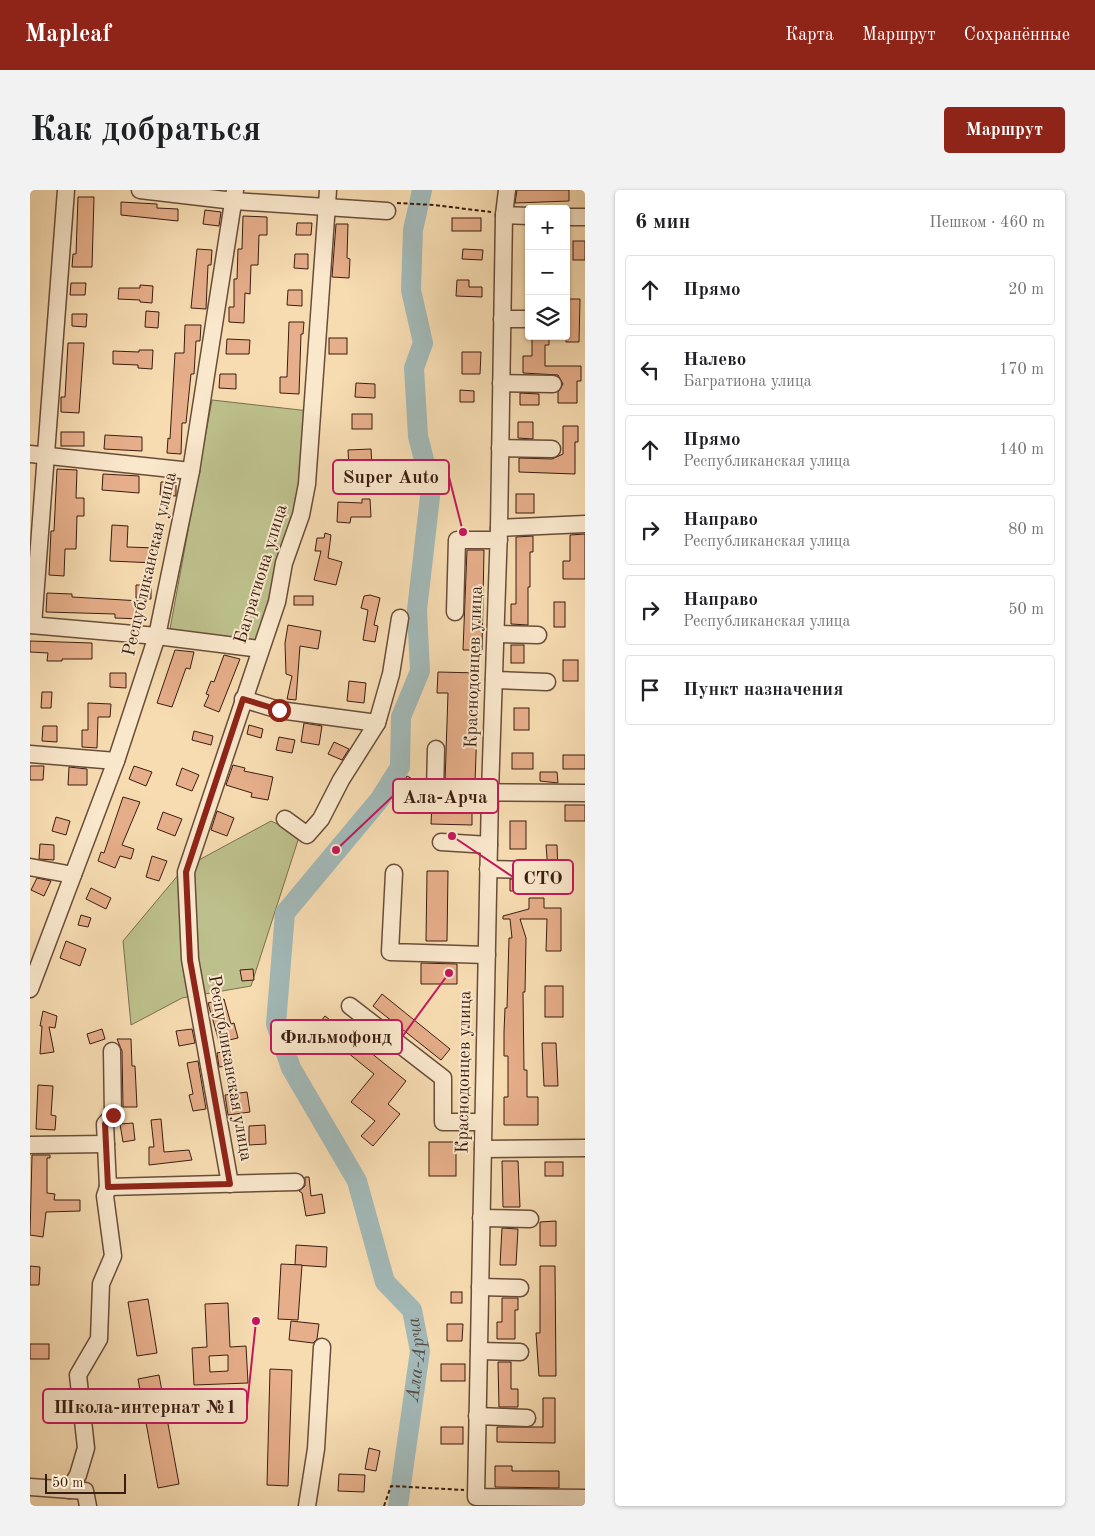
<!DOCTYPE html>
<html lang="ru">
<head>
<meta charset="utf-8">
<style>
  body { margin:0; font-family:"Old Standard TT",serif; background:#f2f2f2; color:#202124 }
  .controls { position:absolute; right:15px; top:15px; display:grid; overflow:hidden; border-radius:5px; box-shadow:0 1px 4px #0004 }
  .controls button { width:45px; height:45px; display:grid; place-items:center; padding:0; border:0; border-bottom:1px solid #e0e0e0; background:#fff; color:#202124; font:25px sans-serif }
  .scale { position:absolute; left:15px; bottom:12px; width:81px; box-sizing:border-box; padding-left:5px; border:2px solid #3a1d11; border-top:0; font-size:14px; line-height:18px; white-space:nowrap; color:#3a1d11; -webkit-text-stroke:4px #fae8cd; paint-order:stroke }
  .stop { position:absolute; width:15px; height:15px; margin:-11px; border:4px solid #8f2418; border-radius:50%; background:#fff }
  .stop.end { background:#8f2418; border-color:#fff; box-shadow:0 1px 5px #0008 }
  .list { margin:0; padding:0; list-style:none }
  h2 { display:flex; justify-content:space-between; align-items:center; height:65px; margin:0; padding:0 20px; font-size:21px }
  h2 small { font-size:16px; font-weight:400; color:#757577 }
  .list li { display:grid; grid-template-columns:32px 1fr auto; gap:15px; align-items:center; box-sizing:border-box; height:70px; margin:0 10px 10px; padding:0 10px; border:1px solid #e0e0e0; border-radius:5px }
  .list b { display:block; font-size:19px; white-space:nowrap }
  .list p { margin:0; font-size:16px; white-space:nowrap; color:#757577 }
  .list em { font-size:16px; font-style:normal; color:#757577 }
  .icon { flex:none; width:28px; height:28px; fill:none; stroke:currentColor; stroke-width:2; stroke-linecap:round; stroke-linejoin:round }
  .map { position:relative; flex:none; width:555px; height:1316px; overflow:hidden; border-radius:5px }
  header { display:flex; align-items:center; gap:30px; box-sizing:border-box; height:70px; padding:0 25px; background:#8f2418; color:#fff }
  header strong { font-size:24px }
  nav { display:flex; gap:28px; margin-inline-start:auto; font-size:18px }
  .intro { display:flex; align-items:center; justify-content:space-between; box-sizing:border-box; height:120px; padding:0 30px }
  h1 { margin:0; font-size:35px }
  .button { padding:12px 22px; border-radius:5px; background:#8f2418; color:#fff; font-size:18px; font-weight:700 }
  main { display:flex; gap:30px; padding:0 30px }
  aside { flex:1; background:#fff; border-radius:5px; box-shadow:0 1px 4px #0004 }
  .map>svg:first-child { display:block }
  .green { fill:#bdc08c; stroke:#7c6e4e }
  .lines { fill:none; stroke-linecap:round; stroke-linejoin:round }
  .river { stroke:#a2b9b8; stroke-width:20 }
  .building { fill:#e6ae8a; stroke:#3a1d11; fill-rule:evenodd }
  .minor-casing { stroke:#694d39; stroke-width:19 }
  .path { stroke:#3a1d11; stroke-width:2; stroke-dasharray:4 2.5; stroke-linecap:butt }
  .minor { stroke:#fae8cd; stroke-width:16 }
  .route { stroke:#8f2418; stroke-width:6 }
  .labels { text-anchor:middle; dominant-baseline:central; stroke-width:4; stroke-linejoin:round; paint-order:stroke }
  .street-label { font-size:18px; fill:#3a1d11; stroke:#fae8cd }
  .water-label { font-size:19px; font-style:italic; fill:#594c43; stroke:#fae8cd }
  .leader { fill:none; stroke:#c2185b; stroke-width:2 }
  .callout-dot { fill:#c2185b; stroke:#fae8cd; stroke-width:2 }
  .callout { fill:#fae8cd; stroke:#c2185b; stroke-width:2 }
  .callout-label { font-size:19px; text-anchor:middle; font-weight:bold; fill:#3a1d11 }
</style>
</head>
<body>
<header>
<strong>Mapleaf</strong>
<nav><a>Карта</a><a>Маршрут</a><a>Сохранённые</a></nav>
</header>
<div class="intro"><h1>Как добраться</h1><a class="button">Маршрут</a></div>
<main>
<div class="map">
<svg width="555" height="1316" viewBox="0 0 555 1316">
  <rect width="100%" height="100%" fill="#f7dcb2"/>
  <filter id="stains"><feTurbulence type="fractalNoise" baseFrequency=".004" numOctaves="4"/><feColorMatrix values="0 0 0 0 .2 0 0 0 0 .09 0 0 0 0 .02 0 0 0 .5 -.17"/></filter>
  <radialGradient id="worn" r=".72"><stop offset=".6" stop-color="#630" stop-opacity="0"/><stop offset="1" stop-color="#630" stop-opacity=".3"/></radialGradient>
  <g class="green">
    <path d="M182,210l97,11 -7,82 -21,60 -24,89 -87,-13z"/>
    <path d="M241,631l29,13 -49,152 -69,12 -51,27 -8,-84 61,-73z"/>
  </g>
  <g class="lines">
    <path class="river" id="s1" d="M368,1316l22,-155 -8,-41 -27,-28 -28,-101 -66,-113 -15,-44 9,-111 95,-114 20,-32 1,-50 19,-46 -3,-61 14,-122 -13,-52 -4,-68 9,-25 -12,-53 2,-60 9,-40"/>
  </g>
  <g class="building">
    <path d="M487,0h52v11l-54,2z"/>
    <path d="M48,7h16l-2,70h-20l1,-13h3z"/>
    <path d="M91,12l36,2v4l21,1v12l-57,-6z"/>
    <path d="M175,20l16,2 -2,14 -16,-2z"/>
    <path d="M213,26l24,1v18h-8l-1,30h-7l-1,29 -5,-1 -1,30 -15,-1v-15h5v-28h3l1,-30h4z"/>
    <rect x="422" y="28" width="29" height="13"/>
    <path d="M267,33h15l-1,12h-15z"/>
    <path d="M306,34h12l-1,34 3,1 -1,19 -17,-1z"/>
    <rect x="543" y="51" width="12" height="19"/>
    <path d="M167,59l15,1 -1,15h-3l-2,44 -15,-1z"/>
    <path d="M433,59l20,1 -1,10 -20,-1z"/>
    <path d="M265,64h13v15l-14,-1z"/>
    <path d="M427,90h12v7h13v10l-26,-1z"/>
    <path d="M41,93h15l-1,12h-15z"/>
    <path d="M110,95l13,1 -1,17 -12,-1v-2l-22,-1 1,-11h21z"/>
    <path d="M258,100h14v16l-15,-1z"/>
    <path d="M536,109h14l-1,43h-13z"/>
    <path d="M116,121l13,1 -1,16 -13,-1z"/>
    <path d="M42,124h15l-1,13 -14,-1z"/>
    <path d="M259,132h15l-1,12h-2l-2,60 -19,-1v-16h7z"/>
    <path d="M155,135h16l-1,16h-4l-2,33h-3l-5,49h-4l-1,31 -14,-1 1,-15 2,1 5,-86h9z"/>
    <path d="M502,146h17v9h-4v21h36v15h-4v22h-19v-11l5,-8 -5,-9 -35,-2v-17h9z"/>
    <rect x="299" y="148" width="18" height="16"/>
    <path d="M197,149l23,1 -1,14h-23z"/>
    <path d="M38,153h16l-5,70 -18,-1v-15h4z"/>
    <path d="M109,160h14l-1,19 -14,-1v-3l-25,-1v-13l26,1z"/>
    <path d="M432,162h19l-1,22h-18z"/>
    <path d="M190,184h16v15l-17,-1z"/>
    <path d="M326,193l19,1v14l-20,-1z"/>
    <path d="M430,200l14,1v11h-14z"/>
    <path d="M490,203l19,1v11h-19z"/>
    <rect x="322" y="224" width="20" height="15"/>
    <path d="M488,232h15v17l-15,-1z"/>
    <path d="M533,236h15v16h-3v32l-56,-2v-14l33,1 11,-5z"/>
    <rect x="31" y="242" width="23" height="14"/>
    <path d="M75,245l37,2v14l-38,-2z"/>
    <path d="M341,259l1,17 -23,1 -1,-17z"/>
    <path d="M27,279l20,1 -1,28h8v18h-7l-1,33h-11l-1,27 -15,-1 2,-44h3z"/>
    <path d="M73,284l36,2v17l-37,-3z"/>
    <path d="M131,292h15v14l-16,-1z"/>
    <rect x="486" y="304" width="18" height="19"/>
    <path d="M332,309h8l1,18h-20l-1,6 -13,-1 1,-20 24,1z"/>
    <path d="M82,335l16,1 -1,21 30,1 -1,15 -46,-2z"/>
    <path d="M295,343l6,2 -3,23 14,4 -6,23 -22,-5 7,-29h-6l2,-13h7z"/>
    <path d="M555,344v45h-22v-18h7v-26z"/>
    <path d="M503,346v16h-3v35h-2v38l-17,-1v-20h5v-67z"/>
    <path d="M437,360h17l-2,100h-19z"/>
    <path d="M106,395h15v14l-15,-1z"/>
    <path d="M17,403l25,1v3l69,4v18l-26,-1v-4l-69,-2z"/>
    <path d="M340,405l10,3 -6,27 4,1 -3,16 -12,-2 5,-30 -7,-2 3,-12z"/>
    <rect x="264" y="406" width="19" height="9"/>
    <rect x="524" y="412" width="11" height="25"/>
    <path d="M258,435l33,6 -3,18 -18,-3 -4,54 -9,-1 5,-23 -6,-2 -1,-31z"/>
    <path d="M0,451l62,2v16h-30v2h-15l1,-8 -18,-1z"/>
    <rect x="481" y="455" width="13" height="18"/>
    <path d="M145,460l19,2 -4,17 -4,-1 -14,39 -15,-4z"/>
    <path d="M194,465l16,4 -21,53 -15,-6 5,-11 -3,-1 5,-13 3,1z"/>
    <rect x="533" y="470" width="15" height="21"/>
    <path d="M408,482l41,1 -4,109h-30l3,-89h-11z"/>
    <path d="M80,483h16v15l-16,-1z"/>
    <path d="M319,491l17,2 -2,20 -17,-2z"/>
    <path d="M12,502h10l-1,16h-10z"/>
    <path d="M58,513l23,1 -1,13h-12l-1,31 -15,-1v-17h6z"/>
    <rect x="484" y="518" width="15" height="22"/>
    <path d="M274,533l18,3 -3,19 -18,-3z"/>
    <path d="M219,535l14,4 -2,9 -14,-4z"/>
    <path d="M13,536h14v16l-15,-1z"/>
    <path d="M164,541l19,5 -2,9 -19,-5z"/>
    <path d="M249,547l16,3 -3,13 -16,-3z"/>
    <path d="M304,552l15,7 -7,11 -14,-6z"/>
    <rect x="482" y="563" width="21" height="16"/>
    <rect x="533" y="565" width="22" height="14"/>
    <path d="M203,575l12,3 -1,3 29,6 -5,23 -17,-3 1,-4 -26,-8z"/>
    <path d="M0,576h14l-1,14h-13z"/>
    <path d="M104,576l18,6 -6,14 -17,-7z"/>
    <path d="M39,577l18,2v16h-19z"/>
    <path d="M152,578l17,7 -7,16 -16,-6z"/>
    <path d="M510,582h17l1,11 -18,-2z"/>
    <path d="M377,586l18,10 -15,26 -18,-10z"/>
    <path d="M93,607l17,5 -18,43 12,4 -3,10 -11,-3 -5,12 -17,-7 3,-9 3,1z"/>
    <path d="M402,612l40,1v22l-41,-1z"/>
    <rect x="535" y="615" width="20" height="16"/>
    <path d="M187,621l17,7 -7,18 -16,-6z"/>
    <path d="M133,622l19,7 -7,17 -18,-7z"/>
    <path d="M26,627l14,4 -4,14 -14,-4z"/>
    <rect x="480" y="631" width="16" height="28"/>
    <path d="M10,654l14,1v15l-15,-1z"/>
    <path d="M516,655h11l1,29h4v14h-18v-10l4,-7z"/>
    <path d="M122,666l15,5 -8,20 -13,-4z"/>
    <path d="M397,681h21l-1,70h-21z"/>
    <path d="M7,688l14,3 -7,15 -13,-6z"/>
    <path d="M480,689l13,1v11h-13z"/>
    <path d="M61,698l20,10 -5,11 -20,-10z"/>
    <path d="M499,708h15v10h17v43h-15l1,-32h-27l6,19 -1,54h-2l1,78h3v27h11v28h-34v-28h4v-41h-4v-24l1,-24h2l2,-70h3l-2,-19h-7v-3l26,-7z"/>
    <path d="M51,725l10,3 -3,9 -10,-2z"/>
    <path d="M36,751l20,8 -6,17 -20,-8z"/>
    <path d="M391,773l36,1v20h-36z"/>
    <path d="M223,779l1,11 -12,1 -2,-11z"/>
    <rect x="515" y="796" width="18" height="31"/>
    <path d="M352,804l68,55 -9,11 -68,-54z"/>
    <path d="M194,809l7,25 3,-1 4,15 -9,2 5,33 -6,1 -2,-8 -7,1 -2,-14 5,-1 -14,-49z"/>
    <path d="M13,821l14,5 -2,12 -6,-1 5,25 -14,2 2,-28h-2z"/>
    <path d="M295,826l81,65 -18,23 12,10 -27,32 -12,-10 14,-15 -24,-19 23,-28 -58,-47z"/>
    <path d="M72,839l3,10 -15,5 -3,-10z"/>
    <path d="M162,839l3,14 -16,3 -3,-15z"/>
    <path d="M87,849h14l1,27h3l2,41h-14l-1,-56z"/>
    <path d="M512,853h14l2,43h-14z"/>
    <path d="M168,871l8,48 -13,2 -4,-16 4,-1 -6,-31z"/>
    <path d="M8,895l15,1 -2,29 5,1 -1,14 -19,-1z"/>
    <path d="M217,902l3,20 -22,3 -3,-20z"/>
    <path d="M131,929l3,33 25,-2 3,10 -43,5v-18h5l-3,-27z"/>
    <path d="M103,933l2,17 -12,2 -3,-18z"/>
    <path d="M235,935l1,19 -17,1v-19z"/>
    <rect x="399" y="952" width="27" height="34"/>
    <path d="M2,965h18v3h-3v35l8,1 -1,6h26v11l-34,1 -3,25 -13,-2z"/>
    <path d="M472,971h16l2,46h-17z"/>
    <rect x="515" y="972" width="18" height="14"/>
    <path d="M275,987h4l2,19 11,-2 3,19 -19,3 -4,-23 -3,-2 6,-5z"/>
    <path d="M526,1031v25h-16v-24z"/>
    <path d="M472,1038l16,1 -2,36h-16z"/>
    <path d="M266,1055l31,2 -1,20 -31,-2z"/>
    <path d="M251,1074l21,1 -4,55 -20,-1z"/>
    <path d="M0,1076l10,1 -1,18h-9z"/>
    <path d="M510,1076h15l1,110h-17l-3,-43h4z"/>
    <rect x="421" y="1102" width="11" height="11"/>
    <path d="M472,1108h16v12h-3v29h-18v-17h5z"/>
    <path d="M118,1109l9,54 -20,3 -9,-54z"/>
    <path d="M198,1113l2,44 16,-1 2,37 -54,2 -2,-37 15,-1 -2,-43zM198,1165v16l-18,1 -1,-16z"/>
    <path d="M261,1131l28,3 -2,15 -4,4 -24,-3z"/>
    <path d="M417,1134h16l-1,17h-15z"/>
    <rect x="0" y="1154" width="19" height="15"/>
    <path d="M468,1172h13v27h7v18h-19z"/>
    <rect x="411" y="1174" width="24" height="17"/>
    <path d="M240,1179l22,1 -4,116 -21,-1z"/>
    <path d="M129,1185l20,109 -21,4 -20,-109z"/>
    <path d="M513,1208h12v45l-58,-1v-15h46z"/>
    <rect x="411" y="1237" width="22" height="17"/>
    <path d="M339,1258l11,3 -4,20 -11,-2z"/>
    <path d="M465,1276h17v5h47v17l-64,-1z"/>
    <path d="M309,1284l26,1 -1,17 -26,-1z"/>
  </g>
  <g class="lines">
    <defs>
      <g id="minor">
        <path d="M110,0l94,11 153,10"/>
        <path d="M477,0l-3,25 -5,313 -9,264 -14,705 109,1"/>
        <path d="M474,25l25,1"/>
        <path d="M536,27h19"/>
        <path d="M472,129h27"/>
        <path d="M471,193l52,1"/>
        <path d="M470,258l52,1"/>
        <path d="M0,264l161,17"/>
        <path d="M469,338l86,-4"/>
        <path d="M425,422l2,-72h42"/>
        <path d="M0,435l127,11 103,13"/>
        <path d="M3,435l33,-435"/>
        <path d="M466,444l42,1"/>
        <path d="M464,490l53,2"/>
        <path d="M213,509l36,11 98,13"/>
        <path d="M406,559l-1,43 150,1"/>
        <path d="M0,564l86,7"/>
        <path d="M255,629l22,16 14,-16 20,-39 36,-57 14,-49 9,-56"/>
        <path d="M411,652l48,3"/>
        <path d="M0,677l43,8"/>
        <path d="M458,679l50,1"/>
        <path d="M364,683l-4,79 97,3"/>
        <path d="M0,799l86,-228 41,-125 34,-165 44,-281"/>
        <path d="M320,816l93,72v44h40"/>
        <path d="M82,861l1,64 -8,9 3,63 188,-5"/>
        <path d="M0,955l76,-1"/>
        <path d="M453,959l102,-1"/>
        <path d="M200,994l-40,-225 -4,-87 91,-270 7,-39 17,-48 6,-31 21,-294"/>
        <path d="M451,1028l49,1"/>
        <path d="M450,1097l40,1"/>
        <path d="M449,1161l41,1"/>
        <path d="M447,1226l50,2"/>
        <path d="M0,1297l55,4 3,15"/>
        <path d="M39,1300l9,-15 8,-27 -8,-73 21,-36 2,-55 12,-28 -8,-60 3,-9"/>
        <path d="M277,1316l9,-57 6,-102"/>
      </g>
    </defs>
    <use href="#minor" class="minor-casing"/>
    <g class="path">
      <path d="M367,13l37,2 57,7"/>
      <path d="M354,1316l7,-20 73,4"/>
    </g>
    <use href="#minor" class="minor"/>
  </g>
  <g class="lines">
    <path class="route" d="M83,925l-8,9 3,63 122,-3 -40,-224 -4,-88 57,-173 36,11"/>
  </g>
  <g class="labels">
    <g class="street-label">
      <text transform="translate(120 374) rotate(-77)">Республиканская улица</text>
      <text transform="translate(231 384) rotate(-73)">Багратиона улица</text>
      <text transform="translate(444 477) rotate(-88)">Краснодонцев улица</text>
      <text transform="translate(200 878) rotate(80)">Республиканская улица</text>
      <text transform="translate(434 882) rotate(-89)">Краснодонцев улица</text>
    </g>
    <g class="water-label">
      <text stroke="none"><textPath href="#s1" startOffset="148">Ала-Арча</textPath></text>
    </g>
  </g>
  <path class="leader" d="M433 342L419 287M306 660L363 606M422 646L483 687M419 783L372 847M226 1131L217 1216"/>
  <g class="callout-dot">
    <circle cx="433" cy="342" r="5"/>
    <circle cx="306" cy="660" r="5"/>
    <circle cx="422" cy="646" r="5"/>
    <circle cx="419" cy="783" r="5"/>
    <circle cx="226" cy="1131" r="5"/>
  </g>
  <g class="callout">
    <rect x="303" y="270" width="116" height="34" rx="5"/>
    <rect x="363" y="589" width="105" height="34" rx="5"/>
    <rect x="483" y="670" width="60" height="34" rx="5"/>
    <rect x="241" y="830" width="131" height="34" rx="5"/>
    <rect x="13" y="1199" width="204" height="34" rx="5"/>
  </g>
  <g class="callout-label">
    <text x="361" y="293">Super Auto</text>
    <text x="415" y="613">Ала-Арча</text>
    <text x="513" y="694">СТО</text>
    <text x="306" y="853">Фильмофонд</text>
    <text x="115" y="1223">Школа-интернат №1</text>
  </g>
  <rect width="100%" height="100%" filter="url(#stains)"/>
  <rect width="100%" height="100%" fill="url(#worn)"/>
</svg>
<div class="controls">
<button>+</button>
<button>−</button>
<button><svg class="icon" aria-label="layers" viewBox="0 0 24 24"><path d="M12 4l9 5-9 5-9-5zM3 14l9 5 9-5"/></svg></button>
</div>
<div class="scale">50 m</div>
<div class="stop" style="left:249px;top:520px"></div>
<div class="stop end" style="left:83px;top:925px"></div>
</div>
<aside>
<h2>6 мин<small>Пешком · 460 m</small></h2>
<ul class="list">
<li><svg class="icon" aria-label="ahead" viewBox="0 0 24 24"><path d="M12 20V5M6 11l6-6 6 6"/></svg><div><b>Прямо</b></div><em>20 m</em></li>
<li><svg class="icon" aria-label="left" viewBox="0 0 24 24"><path d="M17 20v-9H6M10 6l-5 5 5 5"/></svg><div><b>Налево</b><p>Багратиона улица</p></div><em>170 m</em></li>
<li><svg class="icon" aria-label="ahead" viewBox="0 0 24 24"><path d="M12 20V5M6 11l6-6 6 6"/></svg><div><b>Прямо</b><p>Республиканская улица</p></div><em>140 m</em></li>
<li><svg class="icon" aria-label="right" viewBox="0 0 24 24"><path d="M7 20v-9h11M14 6l5 5-5 5"/></svg><div><b>Направо</b><p>Республиканская улица</p></div><em>80 m</em></li>
<li><svg class="icon" aria-label="right" viewBox="0 0 24 24"><path d="M7 20v-9h11M14 6l5 5-5 5"/></svg><div><b>Направо</b><p>Республиканская улица</p></div><em>50 m</em></li>
<li><svg class="icon" aria-label="arrive" viewBox="0 0 24 24"><path d="M6 21V4h12l-3 4 3 4H6"/></svg><div><b>Пункт назначения</b></div></li>
</ul>
</aside>
</main>
</body>
</html>
